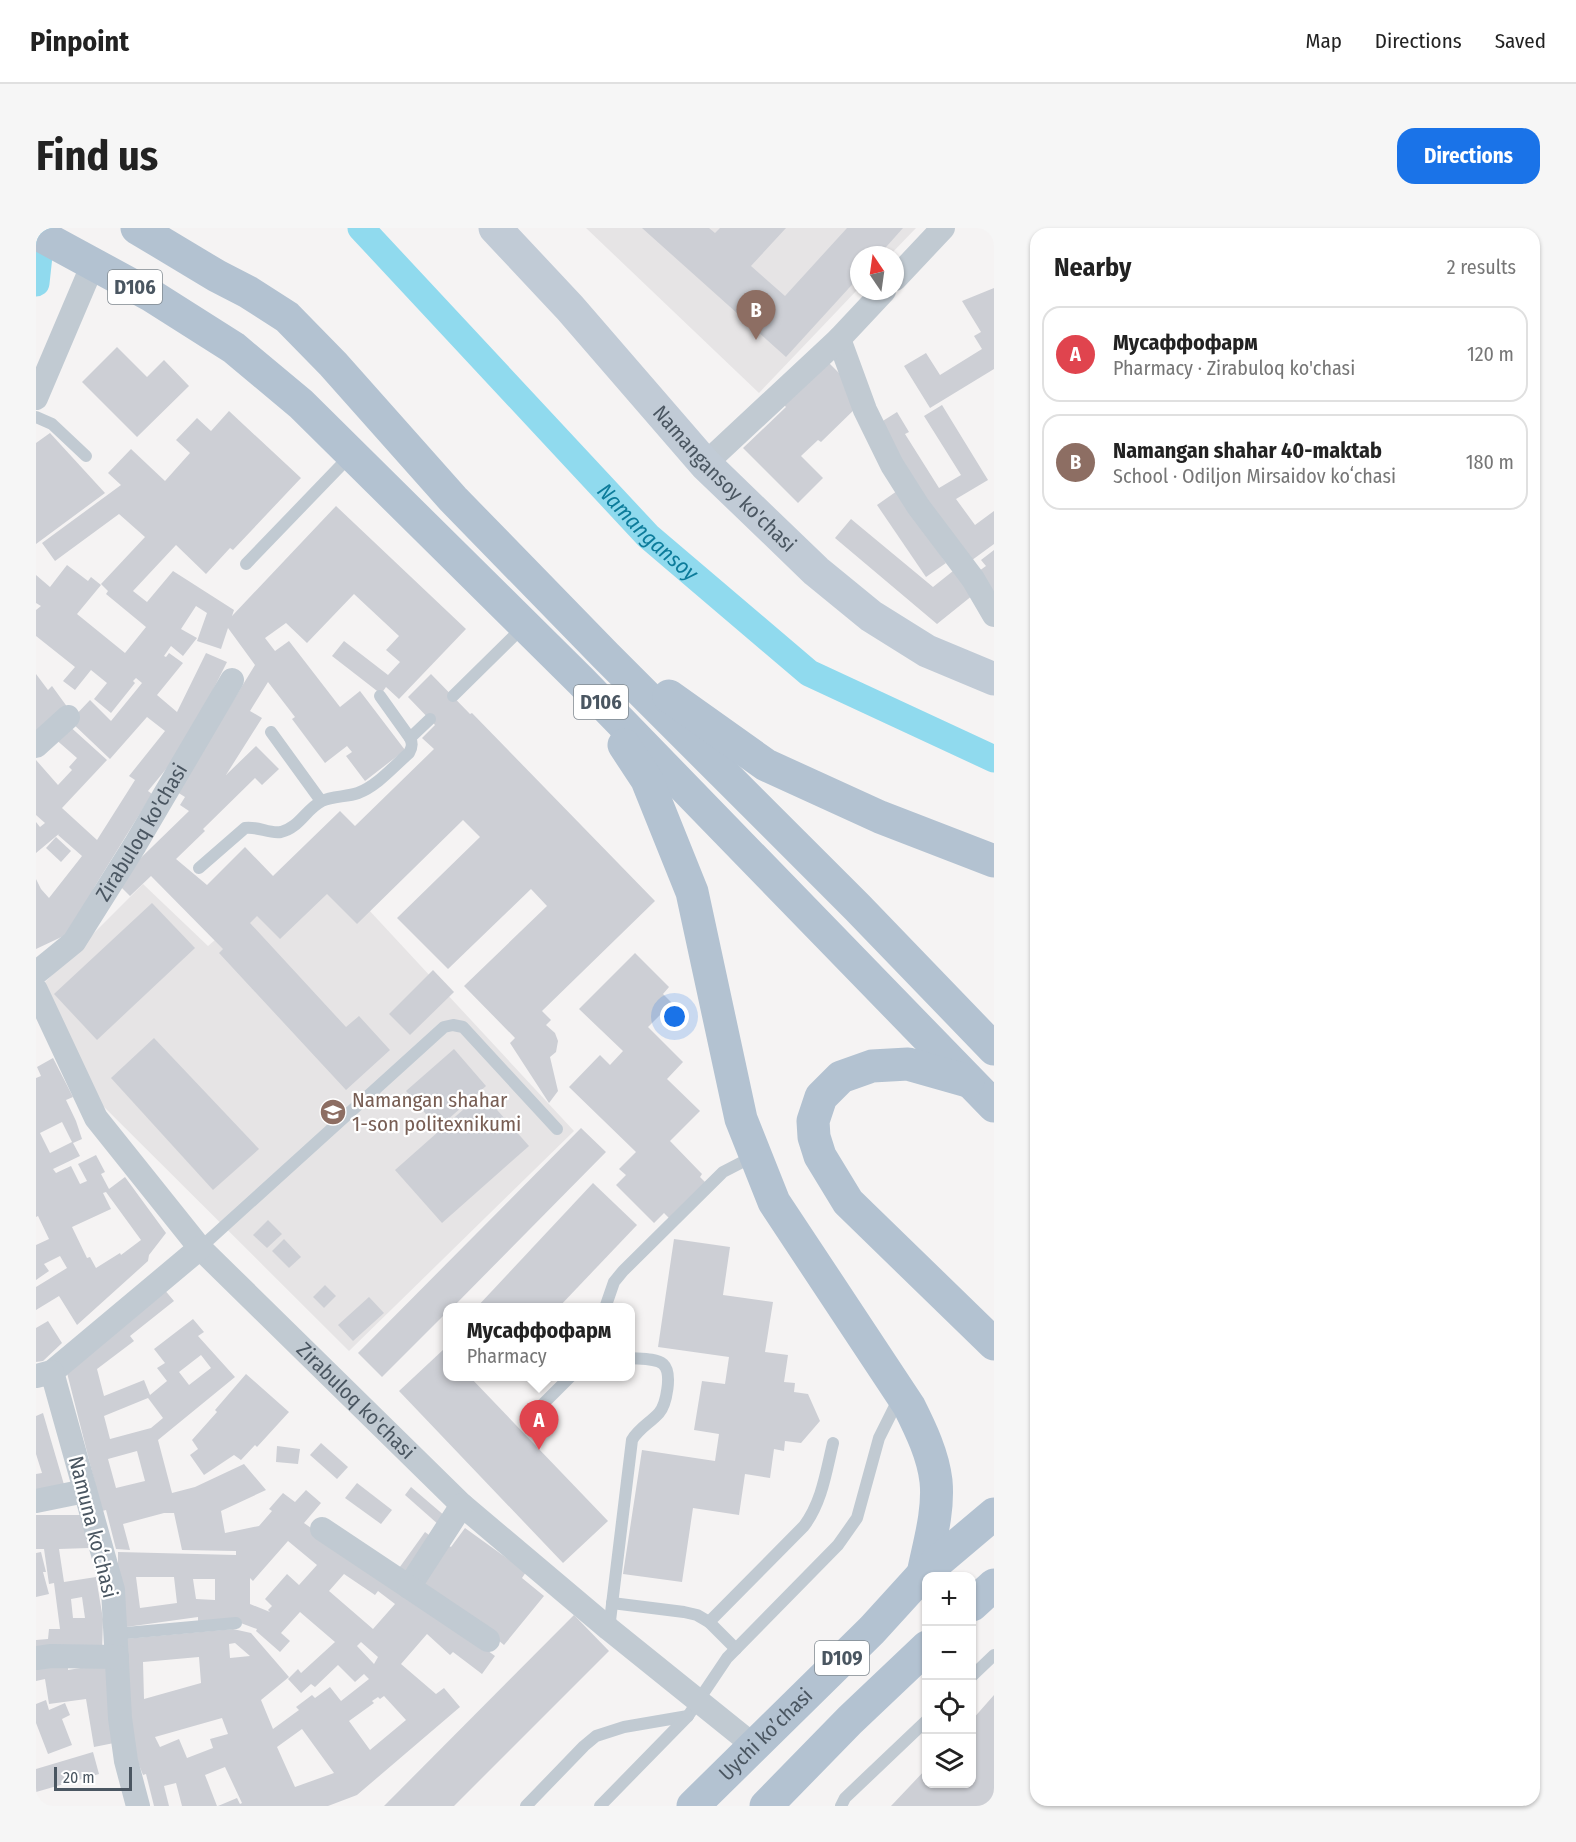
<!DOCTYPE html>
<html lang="en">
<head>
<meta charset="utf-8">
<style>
  body { margin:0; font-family:"Fira Sans Condensed",sans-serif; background:#f6f6f6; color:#222 }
  .controls { position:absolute; right:18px; bottom:18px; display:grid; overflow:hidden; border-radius:12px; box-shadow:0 2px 4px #0004 }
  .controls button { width:54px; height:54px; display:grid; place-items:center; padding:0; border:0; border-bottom:2px solid #e0e0e0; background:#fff; color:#222; font:30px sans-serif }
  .compass { position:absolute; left:814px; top:18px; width:54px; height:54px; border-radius:50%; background:#fff; box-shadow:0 2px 4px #0004; rotate:347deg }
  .scale { position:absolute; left:18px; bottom:15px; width:78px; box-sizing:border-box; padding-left:6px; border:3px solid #4a5661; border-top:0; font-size:16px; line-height:21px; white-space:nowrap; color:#4a5661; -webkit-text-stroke:4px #fff; paint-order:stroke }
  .you { position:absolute; left:639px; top:789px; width:21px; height:21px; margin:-15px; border:4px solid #fff; border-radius:50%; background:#1a73e8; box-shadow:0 0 0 9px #1a73e833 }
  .badge { display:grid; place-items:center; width:39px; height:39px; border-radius:50%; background:#1a73e8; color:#fff; font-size:20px; font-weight:700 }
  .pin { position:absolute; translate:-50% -50px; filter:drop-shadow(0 2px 3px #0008) }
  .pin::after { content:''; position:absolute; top:32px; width:21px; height:18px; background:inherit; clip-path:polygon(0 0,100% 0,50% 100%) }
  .popup { position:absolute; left:407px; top:1075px; width:192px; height:78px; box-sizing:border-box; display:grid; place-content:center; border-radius:12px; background:#fff; filter:drop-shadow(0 2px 4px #0005); font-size:20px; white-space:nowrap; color:#767676 }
  .popup b { font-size:22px; color:#222 }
  .popup::after { content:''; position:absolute; left:50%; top:100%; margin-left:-12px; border:12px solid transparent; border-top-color:#fff }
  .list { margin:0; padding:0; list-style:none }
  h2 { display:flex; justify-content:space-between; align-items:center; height:78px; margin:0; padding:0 24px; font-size:26px }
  h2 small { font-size:20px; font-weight:400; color:#767676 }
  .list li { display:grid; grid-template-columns:39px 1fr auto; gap:18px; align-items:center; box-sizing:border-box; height:96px; margin:0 12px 12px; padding:0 12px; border:2px solid #e0e0e0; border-radius:18px }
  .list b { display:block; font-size:22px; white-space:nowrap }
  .list p { margin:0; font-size:20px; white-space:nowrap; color:#767676 }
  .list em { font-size:20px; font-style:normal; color:#767676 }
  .icon { flex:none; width:33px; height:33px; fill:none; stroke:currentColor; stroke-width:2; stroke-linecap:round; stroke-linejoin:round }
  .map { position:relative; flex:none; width:958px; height:1578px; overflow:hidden; border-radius:18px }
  header { display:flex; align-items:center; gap:36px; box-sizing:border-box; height:84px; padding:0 30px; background:#fff; border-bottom:2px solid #e0e0e0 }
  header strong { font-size:28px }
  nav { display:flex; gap:33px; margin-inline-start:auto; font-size:21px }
  .intro { display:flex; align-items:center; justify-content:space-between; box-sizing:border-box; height:144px; padding:0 36px }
  h1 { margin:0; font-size:42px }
  .button { padding:15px 27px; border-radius:18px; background:#1a73e8; color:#fff; font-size:21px; font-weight:700 }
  main { display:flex; gap:36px; padding:0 36px }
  aside { flex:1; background:#fff; border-radius:18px; box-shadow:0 2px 4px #0004 }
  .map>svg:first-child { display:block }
  .education { fill:#e6e4e5 }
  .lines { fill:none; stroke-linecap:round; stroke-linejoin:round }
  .canal { stroke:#90daee; stroke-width:27 }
  .building { fill:#cdcfd5; fill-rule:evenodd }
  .lane { stroke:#c1cad2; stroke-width:12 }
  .street { stroke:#c1cad2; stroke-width:24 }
  .secondary { stroke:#c1cbd6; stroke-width:33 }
  .primary { stroke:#b3c2d1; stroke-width:33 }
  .labels { text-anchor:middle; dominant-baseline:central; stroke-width:4.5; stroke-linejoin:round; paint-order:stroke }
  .shield { fill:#fff; stroke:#808990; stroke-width:1.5 }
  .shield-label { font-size:20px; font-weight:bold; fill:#4a5661 }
  .street-label { font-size:21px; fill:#4a5661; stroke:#fff }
  .education-label { font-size:21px; fill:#785e54; stroke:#fff; text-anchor:start }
  .water-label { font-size:22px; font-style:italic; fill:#0c7c9b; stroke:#fff }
</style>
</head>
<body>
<header>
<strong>Pinpoint</strong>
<nav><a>Map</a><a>Directions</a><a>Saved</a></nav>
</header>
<div class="intro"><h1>Find us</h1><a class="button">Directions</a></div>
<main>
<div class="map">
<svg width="958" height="1578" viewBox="0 0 958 1578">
  <rect width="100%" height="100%" fill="#f5f3f3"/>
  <g class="education">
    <path d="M550,0h330l-26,27h-31v33l-100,105z"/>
    <path d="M280,625l258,278 -225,220 -259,-258 -48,-108 101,-101 65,62z"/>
  </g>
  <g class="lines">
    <g class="canal">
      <path id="s1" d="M325,0l287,308 161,137 185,86"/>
      <path d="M0,55l6,-55"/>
    </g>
  </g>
  <g class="building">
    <path d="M606,0h67l6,5 5,-5h66l-35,38 34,30 62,-68h56l-24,27h-20v22l-73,80z"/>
    <path d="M958,60v81l-64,39 -26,-42 22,-13 14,22 42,-26 -8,-13 7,-4 -19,-31z"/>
    <path d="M81,119l30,30 17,-17 25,26 -52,51 -55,-55z"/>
    <path d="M790,132l29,29 5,15 -39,38 -3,-2 -17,16 22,22 -25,25 -55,-55 43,-41 -4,-4z"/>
    <path d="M906,177l46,75 -32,19 19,26 19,-14v33l-26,19 -90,-139 19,-12 12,20 -4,2 34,54 22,-13 -37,-59z"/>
    <path d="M193,183l72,67 -68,72 -3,-2 -24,26 -30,-29 -43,46 14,11 26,-31 61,39 -2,6 104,-110 130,123 -67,70 -13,-12 -5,7 -49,-38 12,-15 44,34 12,-13 -14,-12 13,-14 -45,-42 -47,49 -21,-20 -21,15 10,13 14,-10 51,66 20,-16 45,59 -40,31 -19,-25 6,-4 -5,-6 -22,17 -33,-44 3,-2 -27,-35 -18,29 12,7 -36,57 30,-29 23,23 -17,16 -7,-7 -52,51 2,2 -29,28 31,26 38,-38 28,29 67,-65 15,15 79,-77 -12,-11 13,-13 -27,-28 23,-23 39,40 2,-1 183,188 -113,110 9,9 -5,5 9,8 3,8 -2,11 -6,5 8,34 -9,12 -39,-60 5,-5 -51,-52 83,-80 -16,-17 -83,80 -51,-51 83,-81 -17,-17 -106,104 -30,-30 -47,45 -23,-23 -7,7 96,104 13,-11 31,34 -44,40 -127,-137 4,-4 -72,-73 -21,20 -14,-14 73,-71 -9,-6 5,-8 -8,-5 78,-127 -27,-37 -7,21 -24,-8 10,-28 -11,-7 -15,23 16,9 -14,18 -12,-10 -7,10 2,1 3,-4 14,10 -26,32 20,17 29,-59 21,9 -32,64 4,3 -51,62 4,3 -57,92 -23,46 -36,17v-70l5,10 8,9 33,-42 -24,-21 2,-2 -24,20v-31l4,5 5,-4 -9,-8v-55l22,25 14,-15 -3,-3 8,-9 -24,-21 13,-14 41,37 -45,48 35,32 38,-60 -6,-4 36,-45 -18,-14 -37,42 -40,-38 20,-21 21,21 31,-38 -6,-5 -3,3 2,2 -24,30 -17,-14 13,-16 -16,-13 -16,20 -12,-9 12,-14 -39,-31v-26l5,-4 -5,-3v-28l14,12 17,-22 21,16 3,-4 10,8 -24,29 48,39 21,-26 -40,-33 2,-3 -7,-7 44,-47 -26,-23 -64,47 -13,-18 79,-58 -13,-12 23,-24 34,32 25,-28 -14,-13 21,-22 14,13z"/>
    <path d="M14,205l55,60 -69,51v-101z"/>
    <path d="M861,263l49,72 -20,14 -49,-72z"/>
    <path d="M815,291l82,68 20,-16 20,24 -36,29 -102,-86z"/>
    <path d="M958,322v56l-22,-30 14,-10 -5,-6z"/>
    <path d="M0,446l12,16 4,-4 16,22 -32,28z"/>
    <path d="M20,609l15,14 -10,11 -15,-14z"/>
    <path d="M116,675l43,45 -98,92 -43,-46z"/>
    <path d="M599,725l34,34 -6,7 9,9 -24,24 35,35 -16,17 33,32 -30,30 32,33 -2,3 7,7 -36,36 -7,-7 -10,10 -38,-38 10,-10 -7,-6 17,-17 -67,-65 31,-32 10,10 13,-14 -44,-42z"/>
    <path d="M397,742l21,22 -44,43 -21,-21z"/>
    <path d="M118,810l105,111 -46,41 -102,-112z"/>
    <path d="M418,821l32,37 -48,42 -32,-37z"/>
    <path d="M17,830l20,39 -7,3 10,21 6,18 -9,4 7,13 -27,13 3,4 15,-7 9,18 7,-3 -9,-17 18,-9 9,17 -4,2 8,15 16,-12 41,56 -17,22 -1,6 -71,64 -18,-29 -23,14v-23l31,-19 -7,-12 -16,8 5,7 -13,9v-35l13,-6 -11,-23 -2,1v-139l5,-2 -4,-9zM26,894l10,20 -22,11 -10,-20zM70,964l35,48 -20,15 -1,-2 -24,15 -6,-11 -3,1 -15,-31 39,-18 -8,-16z"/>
    <path d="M446,865l47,53 -87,77 -47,-53z"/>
    <path d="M545,900l25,24 -154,156h-5v4l-65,65 -24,-24z"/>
    <path d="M557,955l44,42 -79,83h-82z"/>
    <path d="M232,992l14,14 -15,14 -14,-13z"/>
    <path d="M248,1011l17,18 -12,11 -17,-17z"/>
    <path d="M638,1011l56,8 -7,48 50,7 -8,50 23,3 -4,27 11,1 -1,9 14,2 12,27 -19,22 -16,-2 -1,10 -10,-2 -4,29 -25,-4 -6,41 -46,-7 -11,74 -59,-8 19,-124 73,11 4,-27 -25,-4 8,-49 23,3 4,-27 -71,-10z"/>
    <path d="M289,1057l11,11 -12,12 -11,-11z"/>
    <path d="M127,1060l11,13 -44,35 4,5 -37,28 7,27 40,-16 6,15 17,-14 -10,-13 8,-5 -11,-14 39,-30 11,13 -6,4 37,41 -77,63 14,53 23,-6 49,-23 22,26 -45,21 4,22 34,-7 13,-15 -3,-2 14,-16 12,9 11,-12 15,13 -17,20 119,83 2,-2 70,52 -13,18 -29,-22 -3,3 -23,-21 -26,30 35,30 8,-6 16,19 -103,88 -29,11h-110l19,-8 3,6 2,-1 -17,-36 -20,8 12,31h-35l-6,-23 -12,3 5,20h-15l-8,-32 -3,1 -20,-51 1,-85 109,-10 18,4 38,44 -28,23 12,29 26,-19 -3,-3 16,-12 3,3 15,-11 11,14 28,-22 -5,-5 -9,8 -17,-17 -23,22 -4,-3 -10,9 -13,-14 10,-10 3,4 34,-31 -35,-30 -19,21 9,8 -10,11 -24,-21 1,-2 -19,-7 -40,-1v-4l-72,10 -8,-58v-17l118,3v-4l-54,-1 -8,-37h-10l-41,11 7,26 -14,-1 -10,-39 -4,1 -37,-146zM165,1127l10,13 -22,17 -10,-13zM112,1170l15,20 -12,10 -41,11 -6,-23zM101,1223l8,30 -29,7 -8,-29zM252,1313l29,24 -18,20 -12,-11 -22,25 7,7 -4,4 2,2 -20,-8v-26l3,3zM308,1346l31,21 3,-4 17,13 -22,25 -44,-38zM100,1349h38l3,26 -37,5zM157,1351h22v21l-19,-1zM325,1414l17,15 -4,7 -17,-18zM199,1415l15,13 -20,2 -1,-14zM163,1429l2,26 -57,16 -1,-37zM348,1468l22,24 -36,30 -21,-29 25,-18 -2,-2 6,-4 2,2zM186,1490l6,16 -18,5 3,9 -26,10 -8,-19 -19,8 -5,-10zM266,1501l32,44 -39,14 -18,-40z"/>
    <path d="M333,1069l15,16 -31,28 -15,-16z"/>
    <path d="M12,1093l14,22 -19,18 -7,1v-34z"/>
    <path d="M408,1121l3,4v24h23l138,144 -45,42 -164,-172z"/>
    <path d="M210,1146l43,38 -32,35 -2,-2 -14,15 -7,-5 -30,20 -14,-20 8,-6 -6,-9 25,-28 -2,-2z"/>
    <path d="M7,1185l22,75 -29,6v-20l6,-1 -6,-19v-38z"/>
    <path d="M285,1215l27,24 -11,12 -27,-24z"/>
    <path d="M241,1218l23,3 -2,15 -22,-2z"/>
    <path d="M321,1255l35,27 -11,14 -36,-26z"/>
    <path d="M375,1259l35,30 -7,8 -34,-30z"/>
    <path d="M0,1287h53v33l-30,1 5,33 32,-5 7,42 -1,33h-66v-12l12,-1 1,-10h11l-6,-46 -5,1 -5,-35h-8zM46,1369l3,21h-12l-2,-19z"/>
    <path d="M429,1300l61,44 -4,6 22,18 -40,49 -23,-19 -66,-39 31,-43 5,3z"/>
    <path d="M389,1304l8,6 -27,39 -9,-6z"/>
    <path d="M5,1324l5,20h-3l6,22 -13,3v-44z"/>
    <path d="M538,1387l35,36 -155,155h-70z"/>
    <path d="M0,1436l32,3v3l37,-6 14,78 -25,5 -8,-48 -37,5 -4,-25 -9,2z"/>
    <path d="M958,1467v108l-3,3h-100l36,-38v16h45v-64z"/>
    <path d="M10,1472l3,10 16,-7 5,12 -8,4 10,26 -24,9 -12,-31v-19z"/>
    <path d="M57,1524l6,22 -63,18v-23z"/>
  </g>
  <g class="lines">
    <g class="lane">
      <path d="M0,189l16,7 34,32"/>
      <path d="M210,336l105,-109"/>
      <path d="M344,468l30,42"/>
      <path d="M417,468l71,-70"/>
      <path d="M235,504l50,69"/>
      <path d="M163,640l46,-40c13,-2 24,6 36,4 18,-4 25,-23 41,-31 10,-5 25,-4 36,-8 19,-7 35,-26 51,-40 3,-5 4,-9 1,-15l20,-19"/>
      <path d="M164,1020l244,-221 9,-2 10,2 94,102"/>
      <path d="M569,1080l9,-26 9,-11 100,-99 31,-16"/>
      <path d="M498,1185l37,-37"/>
      <path d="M576,1375l72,9 13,3 12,7"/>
      <path d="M573,1401l23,-189c7,-12 18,-17 27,-27 7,-8 14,-40 4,-49 -7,-6 -24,-5 -33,-6"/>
      <path d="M79,1406l121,-11"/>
      <path d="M700,1421l-27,-27 95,-96c18,-24 22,-54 29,-83"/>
      <path d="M936,1448l22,-21"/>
      <path d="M490,1578l58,-60 12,-10 28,-9 64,-11"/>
      <path d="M564,1578l88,-90 39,-58 111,-113 19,-27 22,-80 20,-40"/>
      <path d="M805,1578l4,-8 82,-78"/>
    </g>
    <g class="street">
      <path d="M859,51l48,-51"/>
      <path d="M803,111l26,71 27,55 26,41 55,73 21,36"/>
      <path d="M0,170l57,-134"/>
      <path d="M669,236l134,-125 45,-48"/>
      <path d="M0,518l32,-29"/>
      <path id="s2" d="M0,745l38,-31 61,-97 97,-165"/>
      <path id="s3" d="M0,762l60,128 104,130 262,257 147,124 144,116"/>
      <path d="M16,1144l148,-124"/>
      <path d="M0,1148l16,-4 61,218 7,128 6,43 12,45"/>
      <path d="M0,1273l49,-10"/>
      <path d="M286,1301l87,58 53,-82"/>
      <path d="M373,1359l79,53"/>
      <path d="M0,1430l15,-2 66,1"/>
    </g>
    <path class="secondary" id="s4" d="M459,0l75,80 135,156 111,107 55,45 56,35 67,28"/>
    <g class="primary">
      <path d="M101,0l80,48 31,16 39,25 46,47 120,135 153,157 251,251 137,142"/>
      <path d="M0,5l116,63 82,52 67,56 280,277 413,425"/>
      <path d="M633,468l97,69 114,52 114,44"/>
      <path d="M588,517l23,35 45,112 49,227 33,83 135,204c12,24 24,49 27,75 3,31 -7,63 -13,93"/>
      <path d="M932,853l-60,-17 -36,2 -31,11 -20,20 -8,24 1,16 6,19 28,46 146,142"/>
      <path d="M936,1377l22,-20"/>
      <path id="s5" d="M657,1578l179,-176 51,-56 71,-60"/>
      <path d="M730,1578l84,-86 77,-73"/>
    </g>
  </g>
  <defs>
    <symbol id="university-disc" viewBox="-11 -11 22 22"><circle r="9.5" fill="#8d6e63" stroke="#fff"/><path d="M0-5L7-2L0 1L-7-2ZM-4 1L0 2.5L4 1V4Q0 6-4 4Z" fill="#fff"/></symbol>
  </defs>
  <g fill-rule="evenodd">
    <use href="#university-disc" x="282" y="869" width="30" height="30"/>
  </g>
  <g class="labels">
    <g class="shield">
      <rect x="72" y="42" width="54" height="34" rx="4.5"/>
      <rect x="538" y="457" width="54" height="34" rx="4.5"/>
      <rect x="779" y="1413" width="54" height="34" rx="4.5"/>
    </g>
    <g class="shield-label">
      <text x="99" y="59">D106</text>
      <text x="565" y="474">D106</text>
      <text x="806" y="1430">D109</text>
    </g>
    <g class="street-label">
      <text stroke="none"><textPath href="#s4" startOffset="340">Namangansoy ko'chasi</textPath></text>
      <text stroke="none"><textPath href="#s2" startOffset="178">Zirabuloq ko'chasi</textPath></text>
      <text stroke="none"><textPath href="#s3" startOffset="526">Zirabuloq ko'chasi</textPath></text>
      <text transform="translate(57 1299) rotate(76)">Namuna koʻchasi</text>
      <text stroke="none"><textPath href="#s5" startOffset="102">Uychi ko’chasi</textPath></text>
    </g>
    <g class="education-label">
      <text x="316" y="872">Namangan shahar<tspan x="316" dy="24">1-son politexnikumi</tspan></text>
    </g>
    <g class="water-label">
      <text stroke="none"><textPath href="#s1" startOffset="418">Namangansoy</textPath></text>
    </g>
  </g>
</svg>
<div class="controls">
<button>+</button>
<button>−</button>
<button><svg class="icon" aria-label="locate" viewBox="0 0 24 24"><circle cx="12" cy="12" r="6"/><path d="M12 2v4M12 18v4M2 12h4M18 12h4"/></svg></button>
<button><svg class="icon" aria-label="layers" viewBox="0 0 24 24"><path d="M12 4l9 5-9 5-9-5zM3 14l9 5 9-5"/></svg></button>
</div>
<svg class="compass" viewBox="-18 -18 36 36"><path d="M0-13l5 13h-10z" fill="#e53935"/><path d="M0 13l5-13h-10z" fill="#767676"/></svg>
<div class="scale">20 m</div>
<div class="you"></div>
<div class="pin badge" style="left:503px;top:1222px;background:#e0444e">A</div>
<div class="popup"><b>Мусаффофарм</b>Pharmacy</div>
<div class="pin badge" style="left:720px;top:112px;background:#8d6e63">B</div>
</div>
<aside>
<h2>Nearby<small>2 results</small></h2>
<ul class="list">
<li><span class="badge" style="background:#e0444e">A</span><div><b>Мусаффофарм</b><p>Pharmacy · Zirabuloq ko'chasi</p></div><em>120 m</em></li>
<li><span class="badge" style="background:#8d6e63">B</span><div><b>Namangan shahar 40-maktab</b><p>School · Odiljon Mirsaidov koʻchasi</p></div><em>180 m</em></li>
</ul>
</aside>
</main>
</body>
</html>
